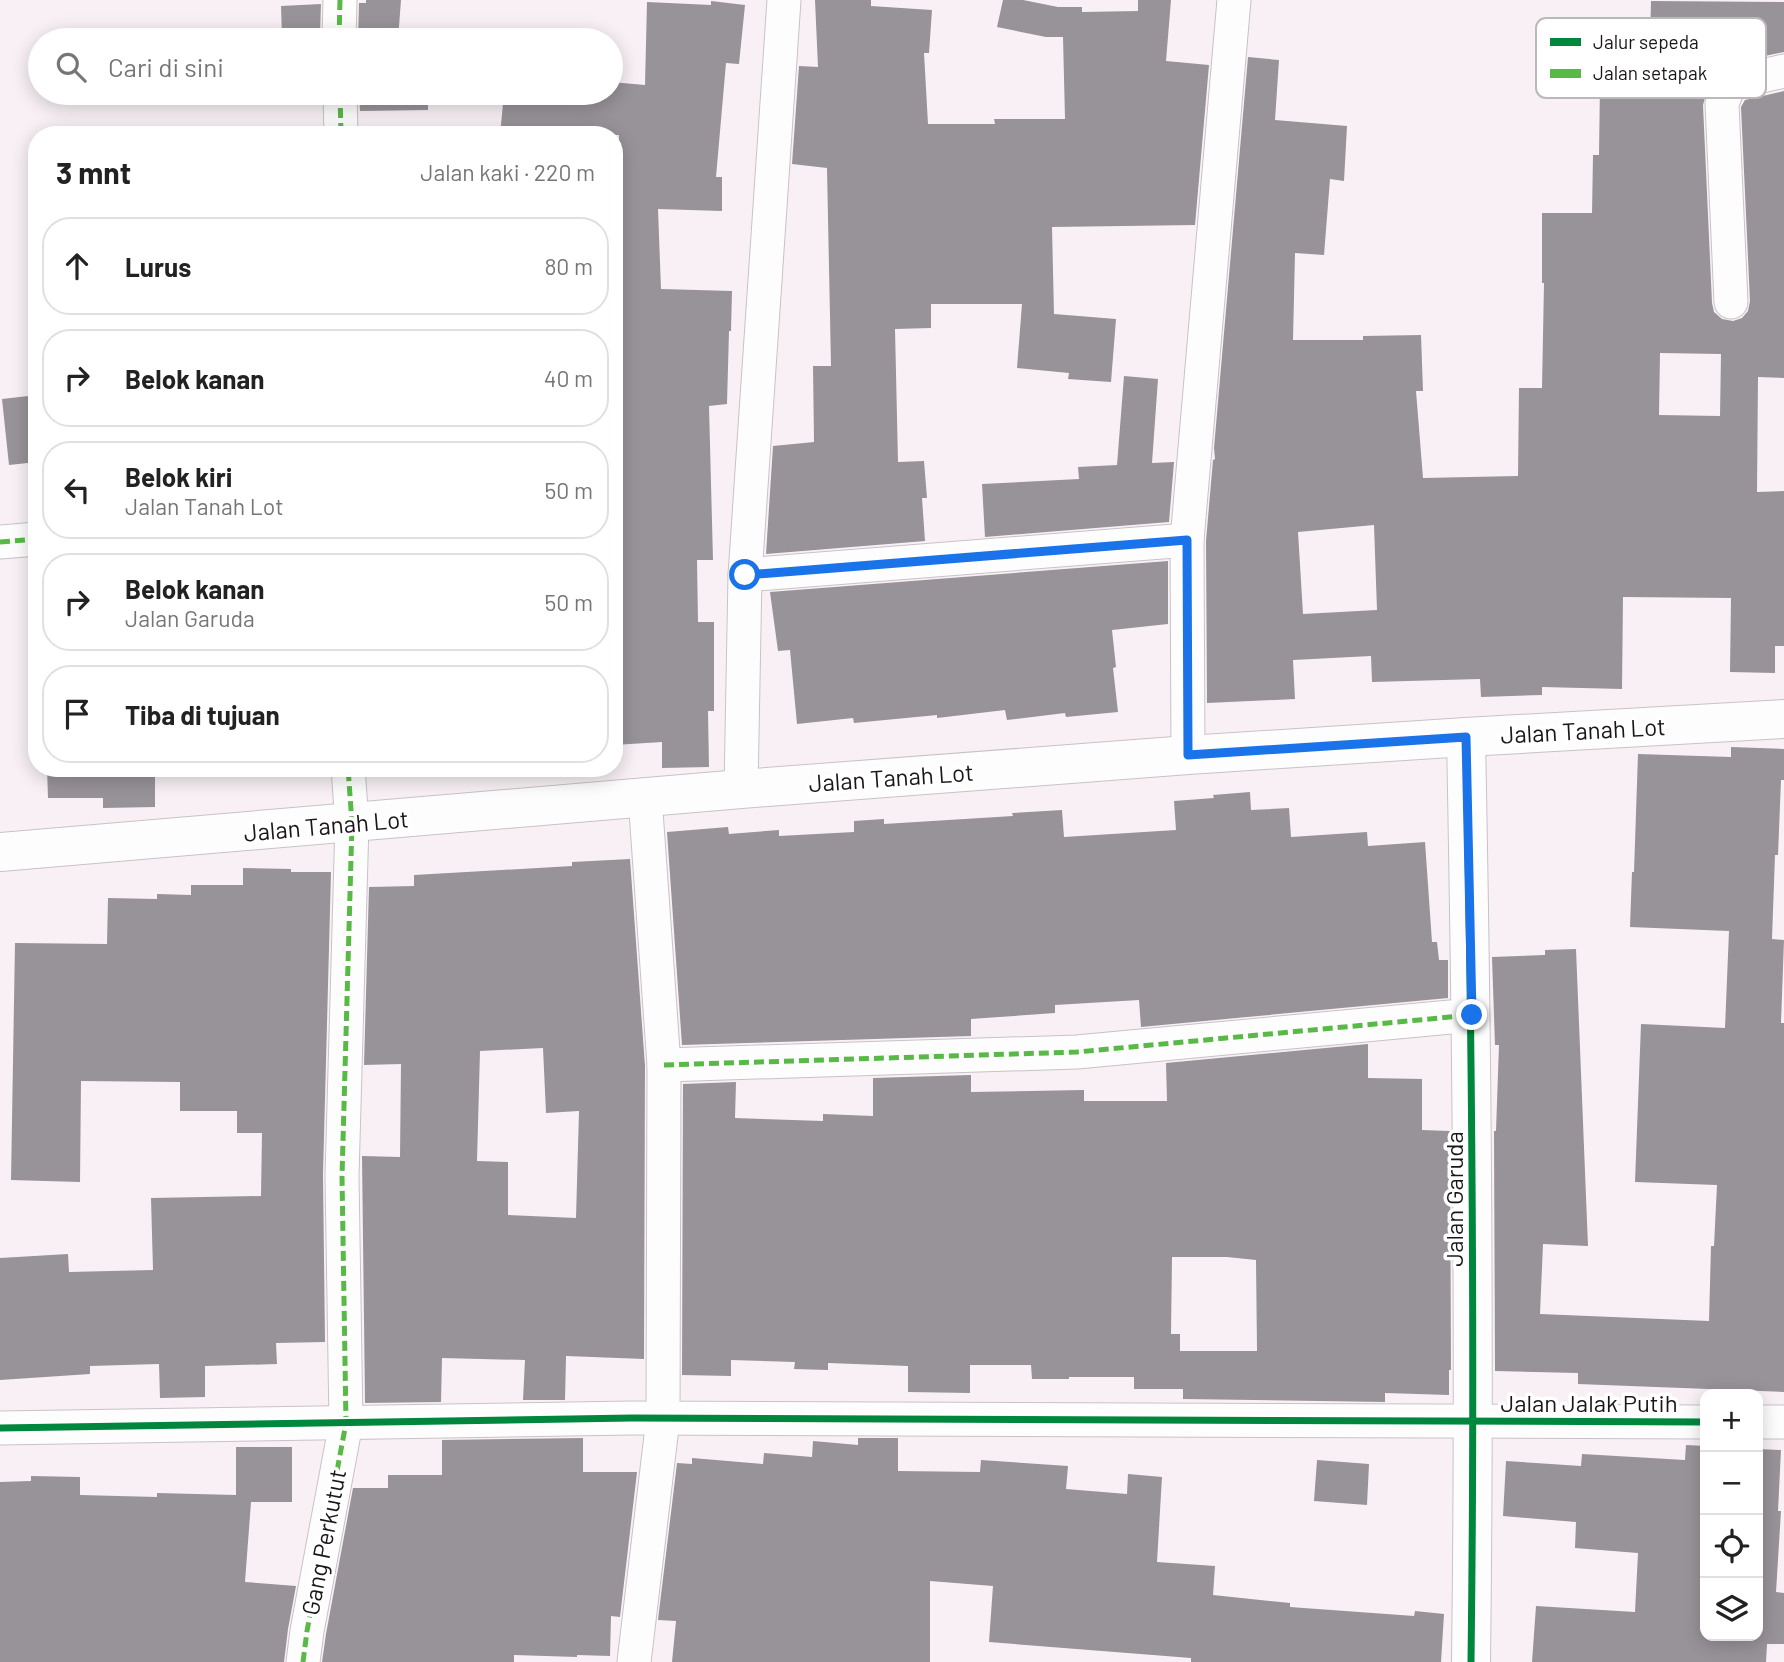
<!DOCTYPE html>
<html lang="id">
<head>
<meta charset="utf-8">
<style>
  body { margin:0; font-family:Barlow,sans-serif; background:#f6f6f6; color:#222 }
  .controls { position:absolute; right:21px; bottom:21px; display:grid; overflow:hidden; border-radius:14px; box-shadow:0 4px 18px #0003 }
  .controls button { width:63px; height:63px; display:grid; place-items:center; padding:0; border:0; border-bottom:2px solid #e0e0e0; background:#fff; color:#222; font:35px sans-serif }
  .stop { position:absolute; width:21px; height:21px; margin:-16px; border:5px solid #1a73e8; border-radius:50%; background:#fff }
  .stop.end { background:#1a73e8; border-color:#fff; box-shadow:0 2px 7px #0008 }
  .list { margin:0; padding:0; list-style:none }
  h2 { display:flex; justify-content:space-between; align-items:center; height:91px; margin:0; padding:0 28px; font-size:30px }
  h2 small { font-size:23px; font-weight:400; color:#767676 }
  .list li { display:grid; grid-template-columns:46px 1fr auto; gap:21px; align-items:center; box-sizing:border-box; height:98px; margin:0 14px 14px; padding:0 14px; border:2px solid #e0e0e0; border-radius:28px }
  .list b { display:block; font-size:26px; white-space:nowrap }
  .list p { margin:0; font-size:23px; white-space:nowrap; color:#767676 }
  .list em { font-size:23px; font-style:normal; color:#767676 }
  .icon { flex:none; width:38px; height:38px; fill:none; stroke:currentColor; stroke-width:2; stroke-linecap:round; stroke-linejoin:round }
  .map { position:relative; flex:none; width:1784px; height:1662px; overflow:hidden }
  .search { position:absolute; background:#fff; box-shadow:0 4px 18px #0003; left:28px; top:28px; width:595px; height:77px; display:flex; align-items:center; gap:18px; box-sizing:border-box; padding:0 24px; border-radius:38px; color:#767676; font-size:26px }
  .panel { position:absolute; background:#fff; box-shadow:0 4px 18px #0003; left:28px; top:126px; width:595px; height:651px; border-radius:28px }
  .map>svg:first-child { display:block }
  .building { fill:#989398; fill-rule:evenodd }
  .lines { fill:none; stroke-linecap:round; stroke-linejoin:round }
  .street-casing { stroke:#c8c2c6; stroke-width:35 }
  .secondary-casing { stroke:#c8c2c6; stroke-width:40 }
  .street { stroke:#fefdfe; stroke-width:33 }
  .secondary { stroke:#fefdfe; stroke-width:38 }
  .quiet { stroke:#58b947; stroke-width:5; stroke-dasharray:10 5; stroke-linecap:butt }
  .cycleway-casing { stroke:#fff; stroke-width:11 }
  .cycleway { stroke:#00873e; stroke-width:7 }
  .route { stroke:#1a73e8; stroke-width:9 }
  .labels { text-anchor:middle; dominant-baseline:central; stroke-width:7; stroke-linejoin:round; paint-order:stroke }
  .street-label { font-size:24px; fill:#1a1518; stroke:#fff }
  .key { fill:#fff; stroke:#bab9ba; stroke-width:2 }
  .key-label { font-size:19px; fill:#1a1518 }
</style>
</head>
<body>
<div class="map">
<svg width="1784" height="1662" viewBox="0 0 1784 1662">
  <rect width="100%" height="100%" fill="#f8f0f5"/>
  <g class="building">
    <path d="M366,0h35l-3,40h-40l1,-37h7z"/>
    <path d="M815,0h56v6l61,4 -3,43h-5l4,71h67l-1,-5h71l-2,-82h-17l-49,-10 6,-27h20l35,7h24v5l56,-1v-11h33l-5,61 43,4 -14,160 -143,2 2,87 62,5 -5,63 -43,-3 1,-6 -52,-5 5,-64h-91v24l-36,1 3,133 26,-1 3,37h-5l3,43 -159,13 7,-108 41,-4 -1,-76h18l-4,-198 -35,-4 7,-98 19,1z"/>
    <path d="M711,1l34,4 -6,59 -13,-1 -10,114h6v34l-64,-2 3,80 71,2 -1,40h-2l-2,73 -18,2 4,154h-16l1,62h16v89h-6l1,56 -47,1v-26l-48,3v-402l9,-1 -6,-100 2,-107h-119l4,-42h107v-11l34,3 2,-83 64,3z"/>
    <path d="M1651,1l133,1v50l-52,11 -8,4 -10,9 -5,7 -6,22 9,198 2,9 8,7 11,2 9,-3 6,-7 2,-10 -9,-194 4,-7 39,-9v287l-26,-1 -1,115 27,-1v155h-9v27l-45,-1 1,-74 -108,-1 -1,92 -80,-2v8l-61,2 -1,-18 -108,3 -1,-26 -78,4 2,39 -88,4 -1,-162 7,-81 2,-1 -1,-11 34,-391 31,3 -4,60 72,6 -3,55 -14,-2 -6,76 -29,-2 -2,87h70v-4l58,-1 2,56h-7l7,87 95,-2 1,-88h23l2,-105h-2v-70h50l1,-58h6l1,-71 49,1zM1660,353l61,1 -1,62 -61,-1zM1374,525l3,85 -74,4 -5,-82z"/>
    <path d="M321,4l-1,31 -38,2 -1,-31z"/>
    <path d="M71,93h49l1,7 -49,4z"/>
    <path d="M359,93h69v17l-68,1z"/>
    <path d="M1124,376l34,3 -6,84 22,-1 -5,60 -184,15 -3,-53 97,-5 -1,-12 39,-2z"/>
    <path d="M37,395v67l-28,3 -7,-66z"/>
    <path d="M1168,561v63l-56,6 4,37 -3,1 5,44 -52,5 -1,-4 -58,7 -2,-10 -68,8v-3l-83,8 -1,-5 -56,6 -7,-74 -12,1 -8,-59z"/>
    <path d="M1731,747l53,2v31h-3l-3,75h-3l-3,84 12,1 -3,83h3v369l-206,-8v-11l-83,-2 -1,-240h2l3,-86h-4l-3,-88 53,-2v-5l31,-1 12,297 -45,-2 -3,70 169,7 2,-75h3l3,-61 -82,-3 6,-158 84,4 4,-97 -99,-4 2,-55h2l4,-118 93,3z"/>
    <path d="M47,768h108v39l-52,1v-10h-55z"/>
    <path d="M1250,792l1,18 38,-2 2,29 76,-5 1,14 57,-4 7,100h5l2,18h9v38l-307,29 -2,-27 -84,5v8l-84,6v17l-289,9 -15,-213 61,-5 1,7 50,-4v6l75,-4v-11l30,-2v5l129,-8 -1,-3 50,-3 2,27 112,-7 -2,-29 40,-3 -1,-3z"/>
    <path d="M630,859l15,207 -1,293 -78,-3 -1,44h-42l2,-40 -83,-2 -1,44 -76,1 -3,-247 38,1 1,-93 -37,1 5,-178 45,-1v-11l158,-9v-4zM543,1048l3,65 33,-2 -3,107 -68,-3v-53l-31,-1 3,-110z"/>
    <path d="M243,868l48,1v3h40l-8,303 2,167 -49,1 1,21 -72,2v31l-45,1 -1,-34 -69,2v8l-90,6v-122l68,-4 1,18 84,-2 -2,-72 110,-2 1,-63h-25v-22h-57v-29l-99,-1 -1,101 -69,-2 4,-237 92,1 1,-46 49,1v-5l34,1v-10h52z"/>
    <path d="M1368,1044v34l54,1v51l28,1 1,239h-2v25l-64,-2v9l-202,-3v-10h-49v-12h-65v2h-37l-1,-14h-61v28l-62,-1v-26l-80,-3v7l-34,-1 1,-7 -64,-2v16l-49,-1 1,-291 53,-2 -1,36 88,3v-7l50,2v-38l98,-3v17l113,-2v11h83l-1,-38zM1172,1257h55l29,3 1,91h-77v-17h-9z"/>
    <path d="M583,1438v34h54l-17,145 -9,-1 -1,40 -33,-1v2l-63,-2v7h-192l4,-28 27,-146h35v-13h54v-35z"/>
    <path d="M858,1438h40v33l82,1 1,-12 87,6 -2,23 61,5 1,-20 34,3 -5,85 58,4 -2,29 77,8v4l124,9 1,-5 29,3 -3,48h-250v-4l-202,-16 4,-56 -63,-5v81h-258l4,-41 -18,-1 19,-157 15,1v-6l71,6 1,-11 48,4 1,-16 45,4z"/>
    <path d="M1686,1445l19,1v190h53v-187l23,1 -3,61h3l-5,81 8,1v51h-17l-1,18h-234l4,-56 99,6 3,-59 -63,-5 1,-26 -73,-6 3,-55 75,5 1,-12 103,6z"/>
    <path d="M236,1447h56v55h-41l-6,80 51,4 -8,43 -4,33h-284v-180l31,-1v-5l49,1v18l77,2v-4l79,2z"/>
    <path d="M1317,1460l52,4 -2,41 -53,-4z"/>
  </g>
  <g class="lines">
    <defs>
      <g id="street">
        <path d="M339,40l1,-40"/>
        <path d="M340,93l1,42"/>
        <path d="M1731,302l-9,-198 5,-14 9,-8 48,-11"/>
        <path d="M0,542l37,-3"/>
        <path d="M745,575l442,-35"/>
        <path d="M1188,755l-1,-215 47,-540"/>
        <path d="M741,789l4,-214 39,-575"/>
        <path d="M664,1065l413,-13 395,-37"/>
        <path d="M1758,1422h26"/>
        <path d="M0,1428l632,-10 1073,4"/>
        <path d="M303,1662l4,-31 39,-208 -4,-247 10,-353 -4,-55"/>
        <path d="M634,1662l29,-243 1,-354 -19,-268"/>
      </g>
      <g id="secondary">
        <path d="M1466,737c6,308 9,617 5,925"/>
        <path d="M0,852l741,-63 447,-34 278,-18 318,-18"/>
      </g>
    </defs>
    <use href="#street" class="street-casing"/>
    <use href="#secondary" class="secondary-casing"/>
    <use href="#street" class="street"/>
    <use href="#secondary" class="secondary"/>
    <g class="quiet">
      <path d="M339,40l1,-40"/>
      <path d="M340,93l1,42"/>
      <path d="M0,542l37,-3"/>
      <path d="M745,575l442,-35"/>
      <path d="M664,1065l413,-13 395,-37"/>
      <path d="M303,1662l4,-31 39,-208 -4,-247 10,-353 -4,-55"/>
    </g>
    <defs>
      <g id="cycleway">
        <path d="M1466,737c6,308 9,617 5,925"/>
        <path d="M0,1428l632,-10 1073,4"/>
      </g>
    </defs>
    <use href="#cycleway" class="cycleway-casing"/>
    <use href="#cycleway" class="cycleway"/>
  </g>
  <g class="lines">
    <path class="route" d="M745,575l442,-35 1,215 278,-18 6,278"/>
  </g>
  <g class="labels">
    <g class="street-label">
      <text transform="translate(1583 730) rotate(-3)">Jalan Tanah Lot</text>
      <text transform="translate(891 777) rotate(-4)">Jalan Tanah Lot</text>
      <text transform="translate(326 825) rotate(-5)">Jalan Tanah Lot</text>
      <text transform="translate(1453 1199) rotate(-90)">Jalan Garuda</text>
      <text x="1589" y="1402">Jalan Jalak Putih</text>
      <text transform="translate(323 1542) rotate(-79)">Gang Perkutut</text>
    </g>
  </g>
  <rect x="1536" y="18" width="230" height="80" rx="10" class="key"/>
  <rect x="1550" y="38" width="31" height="8" fill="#00873e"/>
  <rect x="1550" y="69" width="31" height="9" fill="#58b947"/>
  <g class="key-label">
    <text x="1593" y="49">Jalur sepeda</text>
    <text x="1593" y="80">Jalan setapak</text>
  </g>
</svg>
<div class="controls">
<button>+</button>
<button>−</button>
<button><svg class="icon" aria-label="locate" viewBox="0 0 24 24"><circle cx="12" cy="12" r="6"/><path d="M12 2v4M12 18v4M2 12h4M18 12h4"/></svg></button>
<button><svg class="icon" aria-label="layers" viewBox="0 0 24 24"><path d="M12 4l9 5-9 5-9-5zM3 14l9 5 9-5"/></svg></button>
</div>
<div class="stop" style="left:745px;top:575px"></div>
<div class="stop end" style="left:1472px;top:1015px"></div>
<div class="search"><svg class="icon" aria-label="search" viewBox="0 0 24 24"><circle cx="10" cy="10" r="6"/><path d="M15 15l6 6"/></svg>Cari di sini</div>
<section class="panel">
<h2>3 mnt<small>Jalan kaki · 220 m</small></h2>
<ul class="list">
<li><svg class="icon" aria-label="ahead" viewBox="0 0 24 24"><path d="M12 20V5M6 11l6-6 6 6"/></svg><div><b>Lurus</b></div><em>80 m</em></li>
<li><svg class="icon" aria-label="right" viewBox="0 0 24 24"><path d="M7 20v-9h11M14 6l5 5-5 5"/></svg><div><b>Belok kanan</b></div><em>40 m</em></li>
<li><svg class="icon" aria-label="left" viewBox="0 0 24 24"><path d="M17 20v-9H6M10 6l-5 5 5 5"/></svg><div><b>Belok kiri</b><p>Jalan Tanah Lot</p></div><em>50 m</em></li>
<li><svg class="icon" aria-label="right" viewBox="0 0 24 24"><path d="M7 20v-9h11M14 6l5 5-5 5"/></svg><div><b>Belok kanan</b><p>Jalan Garuda</p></div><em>50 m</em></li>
<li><svg class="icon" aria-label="arrive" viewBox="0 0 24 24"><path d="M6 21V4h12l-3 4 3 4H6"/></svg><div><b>Tiba di tujuan</b></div></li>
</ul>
</section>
</div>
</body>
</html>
